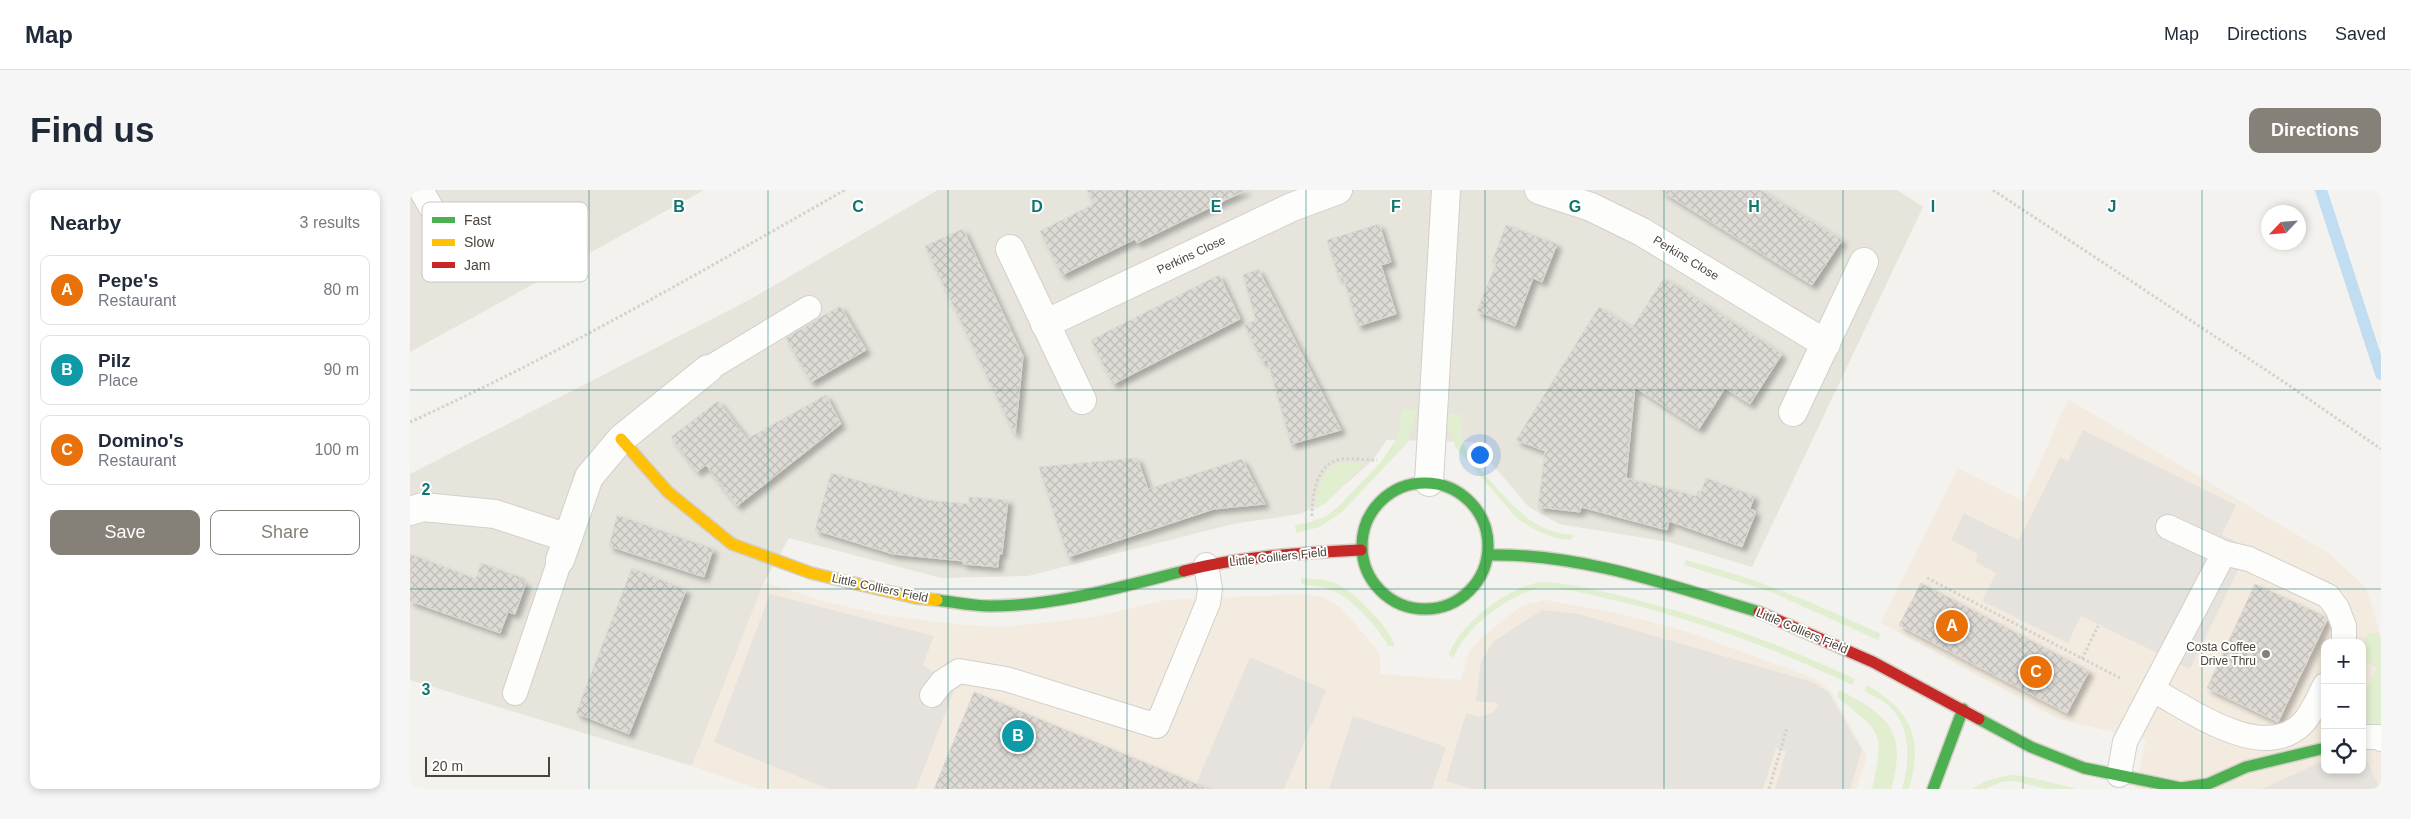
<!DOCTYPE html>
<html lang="en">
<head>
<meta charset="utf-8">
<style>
  body { margin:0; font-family:Helvetica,sans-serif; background:#f6f6f7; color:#1f2937 }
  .controls { position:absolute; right:15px; bottom:15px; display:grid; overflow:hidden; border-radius:10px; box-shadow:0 2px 8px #0003 }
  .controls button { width:45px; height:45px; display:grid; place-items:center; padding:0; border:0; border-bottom:1px solid #e0e1e3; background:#fff; color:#1f2937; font:25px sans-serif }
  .compass { position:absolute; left:1851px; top:15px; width:45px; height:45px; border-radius:50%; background:#fff; box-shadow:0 2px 8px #0003; rotate:244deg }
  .scale { position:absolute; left:15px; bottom:12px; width:125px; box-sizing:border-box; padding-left:5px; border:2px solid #4b4439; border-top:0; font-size:14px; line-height:18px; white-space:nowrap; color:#4b4439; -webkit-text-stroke:4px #fff; paint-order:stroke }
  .you { position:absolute; left:1069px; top:264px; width:18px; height:18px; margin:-12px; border:4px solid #fff; border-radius:50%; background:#1a73e8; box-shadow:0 0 0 8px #1a73e833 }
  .badge { display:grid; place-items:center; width:32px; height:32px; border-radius:50%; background:#868178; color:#fff; font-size:16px; font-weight:700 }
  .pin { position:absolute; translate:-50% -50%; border:2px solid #fff; box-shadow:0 1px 5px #0006 }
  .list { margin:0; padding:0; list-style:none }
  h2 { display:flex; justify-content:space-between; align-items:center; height:65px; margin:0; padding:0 20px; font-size:21px }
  h2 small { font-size:16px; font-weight:400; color:#747a83 }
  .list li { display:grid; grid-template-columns:32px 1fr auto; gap:15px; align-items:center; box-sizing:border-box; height:70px; margin:0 10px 10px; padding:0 10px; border:1px solid #e0e1e3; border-radius:10px }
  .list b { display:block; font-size:19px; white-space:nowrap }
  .list p { margin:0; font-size:16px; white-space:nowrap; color:#747a83 }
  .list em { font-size:16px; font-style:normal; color:#747a83 }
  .actions { display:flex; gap:10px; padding:15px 20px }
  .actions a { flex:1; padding:11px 0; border:1px solid #868178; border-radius:10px; text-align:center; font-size:18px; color:#868178 }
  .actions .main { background:#868178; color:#fff }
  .icon { flex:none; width:28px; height:28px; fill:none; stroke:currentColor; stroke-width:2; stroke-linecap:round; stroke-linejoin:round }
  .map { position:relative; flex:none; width:1971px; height:599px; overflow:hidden; border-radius:10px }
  header { display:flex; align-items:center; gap:30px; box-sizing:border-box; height:70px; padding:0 25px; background:#fff; border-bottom:1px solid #e0e1e3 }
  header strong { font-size:24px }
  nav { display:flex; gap:28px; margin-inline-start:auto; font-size:18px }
  .intro { display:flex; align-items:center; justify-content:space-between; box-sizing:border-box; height:120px; padding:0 30px }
  h1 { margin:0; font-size:35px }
  .button { padding:12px 22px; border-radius:10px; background:#868178; color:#fff; font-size:18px; font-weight:700 }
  main { display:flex; gap:30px; padding:0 30px }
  aside { flex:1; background:#fff; border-radius:10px; box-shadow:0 2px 8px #0003 }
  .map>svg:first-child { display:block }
  .residential { fill:#e7e4dc }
  .commercial { fill:#f3ebdf; fill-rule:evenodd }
  .green { fill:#e1eecf }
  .parking { fill:#e6e3df }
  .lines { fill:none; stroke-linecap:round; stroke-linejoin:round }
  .stream { stroke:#c0ddf1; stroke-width:12 }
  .building { fill:url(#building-cross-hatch); stroke:#dcd9d4; filter:url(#shadow) }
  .lane-casing { stroke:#d2d0cb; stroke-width:26 }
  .street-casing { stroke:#d2d0cb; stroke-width:30 }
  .fast-casing { stroke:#d3cfc5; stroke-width:14 }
  .slow-casing { stroke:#d3cfc5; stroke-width:14 }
  .jam-casing { stroke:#d3cfc5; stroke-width:14 }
  .path { stroke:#d3d2cc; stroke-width:3; stroke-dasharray:2.5 2.5; stroke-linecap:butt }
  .lane { stroke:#fdfdfc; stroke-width:24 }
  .street { stroke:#fdfdfc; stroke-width:28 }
  .fast { stroke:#4caf50; stroke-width:11 }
  .slow { stroke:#ffc107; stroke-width:11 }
  .jam { stroke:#c62828; stroke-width:11 }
  .grid { fill:none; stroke:#0f766e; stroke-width:1; stroke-opacity:0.55 }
  .poi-dot { fill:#868178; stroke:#fff; stroke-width:2 }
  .labels { text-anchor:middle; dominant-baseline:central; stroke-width:4; stroke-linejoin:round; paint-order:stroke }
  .street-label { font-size:12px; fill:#4b4439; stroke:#fff }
  .poi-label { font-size:12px; fill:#4b4439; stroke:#fff; text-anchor:end }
  .key { fill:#fff; stroke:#c9c7c4; stroke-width:1 }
  .key-label { font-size:14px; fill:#4b4439 }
  .grid-label { font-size:16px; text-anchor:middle; font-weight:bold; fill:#0f766e; stroke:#fff; stroke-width:4; stroke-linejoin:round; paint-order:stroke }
</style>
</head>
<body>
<header>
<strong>Map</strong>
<nav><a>Map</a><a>Directions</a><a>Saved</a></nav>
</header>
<div class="intro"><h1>Find us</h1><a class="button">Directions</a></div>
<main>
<aside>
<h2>Nearby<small>3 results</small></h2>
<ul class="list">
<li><span class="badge" style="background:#e8710a">A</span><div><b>Pepe's</b><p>Restaurant</p></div><em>80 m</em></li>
<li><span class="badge" style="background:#0f9aa8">B</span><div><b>Pilz</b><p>Place</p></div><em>90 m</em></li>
<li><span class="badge" style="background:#e8710a">C</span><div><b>Domino's</b><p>Restaurant</p></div><em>100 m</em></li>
</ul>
<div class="actions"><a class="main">Save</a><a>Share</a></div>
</aside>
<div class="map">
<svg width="1971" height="599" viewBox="0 0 1971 599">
  <defs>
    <pattern id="building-cross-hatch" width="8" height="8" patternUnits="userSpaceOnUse" patternTransform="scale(1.25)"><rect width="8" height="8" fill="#dedbd6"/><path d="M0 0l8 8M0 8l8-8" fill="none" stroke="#c0bdb8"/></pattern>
    <filter id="shadow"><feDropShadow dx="4.5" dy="4.5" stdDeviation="2.5" flood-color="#0004"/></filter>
  </defs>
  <rect width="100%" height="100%" fill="#f4f2ee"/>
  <g class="residential">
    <path d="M0,0h294l-294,162z"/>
    <path d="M528,0h959l26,17 -171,360 -83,-25 -110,-18 -30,-17 -56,-65 -86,-2 -14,20 -48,42 -25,12 -67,10 -205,52 -87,2 -152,-40 -25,44 -72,184 -282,-86v-206l339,-174z"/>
  </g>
  <g class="commercial">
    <path d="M1658,209l262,155 36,34 15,48v153h-246l11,-49 -88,-21 -177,-96 77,-155 65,33zM1915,453h37v127h-37z"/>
    <path d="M354,392l63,20 61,14 77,9 39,2 90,-10 71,-17 138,-6 19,3 18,10 37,42 4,13 -1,12 81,6 8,-29 12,-13 40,-32 25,-6 70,13 69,18 131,48 15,12 36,65 -11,33h-1098l-66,-23z"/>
  </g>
  <g class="green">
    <path d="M992,220h15l-10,33 -65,69 -22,15 -24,6 -1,-8 13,-2 18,-7 11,-8 43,-45 18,-26z"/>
    <path d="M1037,223l14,1c0,10 -1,21 3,31 6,15 51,65 66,75 13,9 28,14 44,15l-3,5c-21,-1 -40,-10 -56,-24l-59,-68 -8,-21z"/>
    <path d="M930,272l25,1 -39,40 -11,6c2,-19 6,-39 25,-47z"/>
    <path d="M1276,370c68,17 131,44 195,74l-3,6 -107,-48 -87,-27z"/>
    <path d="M891,388c11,1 24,1 34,5 18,7 55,45 60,63h-7c-8,-17 -35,-46 -52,-54 -11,-6 -24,-6 -35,-8z"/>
    <path d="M1133,392c29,1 58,9 86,16 78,19 153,47 226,81l-3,6c-75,-36 -153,-64 -234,-84 -24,-5 -51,-14 -75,-13 -29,2 -81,41 -89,70l-5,-3c10,-31 61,-70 94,-73z"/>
    <path d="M1968,442l3,10v82l-19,-1v-27l15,-28 -15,-9v-13l5,-11z"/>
    <path d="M1457,495c44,26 57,53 42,104h-7c8,-27 10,-63 -14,-84 -7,-6 -16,-9 -24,-14z"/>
    <path d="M1429,500c49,25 69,41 52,99h-19c13,-59 10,-55 -35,-92z"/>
    <path d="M1599,585l15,1 54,13h-31l-33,-8 -13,1 -16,7h-13l14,-8z"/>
  </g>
  <g class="parking">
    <path d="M1673,240l153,75 -14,30 27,13 -59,121 -109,-53 -13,27 -86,-42 14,-28 -21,-11 3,-8 -27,-14 13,-27 55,27 41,-83 8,4z"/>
    <path d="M360,404l164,42 -11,29 32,23 -39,101h-88l-114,-47z"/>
    <path d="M1132,420l37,4 234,68 16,11 33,57 -12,39h-75l11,-38 -10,-3 -13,41h-291l-26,-8 20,-68 13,4 13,-4 5,-6v-4l-21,-2 5,-40 13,-20z"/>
    <path d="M840,467l76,33 -5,13 -37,86h-90z"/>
    <path d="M943,526l93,31 -14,42h-103z"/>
    <path d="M1953,563l17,36h-118l63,-29v10h37z"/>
  </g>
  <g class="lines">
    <path class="stream" d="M1911,0l60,184"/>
  </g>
  <g class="building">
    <path d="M677,0h159l-109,53 -2,-4 -73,36 -22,-44 54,-27z"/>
    <path d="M1250,0h100l82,50 -30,45z"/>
    <path d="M969,34l12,38 -10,3 15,49 -38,12 -15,-49 -4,1 -12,-38z"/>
    <path d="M1096,35l51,19 -15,38 -9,-4 -18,48 -38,-15 19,-47 -4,-2z"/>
    <path d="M553,39l60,127 -8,79 -90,-189z"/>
    <path d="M848,79l35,68 48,93 -50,14 -24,-85 -4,3 -19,-37 12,-5 -13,-45z"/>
    <path d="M809,85l21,44 -127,65 -22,-44z"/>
    <path d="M1254,88l118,76 -32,50 -25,-16 -26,41 -64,-42 -9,91 70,18 2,-5 3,1 5,-14 48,18 -4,13 5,2v3l-13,33 -73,-26 -2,9 -86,-23 -1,5 -42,-5 7,-56 -29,-11 83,-133 33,21z"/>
    <path d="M430,116l26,44 -55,32 -25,-44z"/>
    <path d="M416,205l15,29 -104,82 -31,-41 -9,7 -26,-35 47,-36 29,38z"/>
    <path d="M727,268l11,31 94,-30 23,45 -51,5 -146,48 -29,-90z"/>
    <path d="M421,283l95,27 43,4v-7l39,3 -6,54h-3l-1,13 -35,-3v-3l-70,-7 -78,-24z"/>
    <path d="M207,325l96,34 -9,28 -95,-31z"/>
    <path d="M0,364l66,25 5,-16 39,14 -1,3 7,3 -11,31 -7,-2 -8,21 -90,-32z"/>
    <path d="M222,378l54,22 -57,144 -53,-21z"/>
    <path d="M1511,393l168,88 -22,42 -168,-88z"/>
    <path d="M1845,394l71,33 1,3 -49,102 -71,-34z"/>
    <path d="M564,502l232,96v1h-272z"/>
  </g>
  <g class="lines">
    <defs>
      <g id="lane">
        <path d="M11,0l40,69"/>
        <path d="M298,179l101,-61"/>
        <path d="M1758,337l56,26 25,6 79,37 9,12 7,18v17"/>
        <path d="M1743,500c38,20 109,73 149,34 10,-10 16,-26 23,-39"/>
        <path d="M105,503l45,-133"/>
        <path d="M522,505l10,-13 17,-11 47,8 151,47 51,-123 2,-14 -4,-24"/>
        <path d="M1952,547h16l3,2"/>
        <path d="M1709,585l6,-33 99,-189"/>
      </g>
      <g id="street">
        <path d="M1129,0l52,17 51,25 184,112"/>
        <path d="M600,59l72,151"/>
        <path d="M635,134l247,-117 46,-17"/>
        <path d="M1383,222l71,-150"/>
        <path d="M1019,292l17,-292"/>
        <path d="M0,321l13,-4 72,7 73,24"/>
        <path d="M150,370l29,-83 32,-38 87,-70"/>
      </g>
      <g id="fast">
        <circle cx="1015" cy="356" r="63"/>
        <path d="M1079,365c92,-2 183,31 270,57"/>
        <path d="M527,410c17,2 35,6 53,6 66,0 131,-19 194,-35"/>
        <path d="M1569,529l52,28 53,21 97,20 27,-4 38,-17 79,-19"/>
        <path d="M1523,599l30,-80"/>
      </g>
      <path id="slow" d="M211,249l47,53 64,52 79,29 105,25 21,2"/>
      <g id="jam">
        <path d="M774,381c58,-15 118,-18 177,-21"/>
        <path d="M1349,422l114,50 106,57"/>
      </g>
    </defs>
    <use href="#lane" class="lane-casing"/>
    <use href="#street" class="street-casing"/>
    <use href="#fast" class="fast-casing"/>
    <use href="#slow" class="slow-casing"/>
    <use href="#jam" class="jam-casing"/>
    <g class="path">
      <path d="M1583,0l291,192 97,67"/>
      <path d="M0,232c150,-68 292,-151 435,-232"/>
      <path d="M902,326c0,-20 4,-54 30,-57 11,-1 23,1 35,1"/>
      <path d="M1517,388l193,100"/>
      <path d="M1672,469l16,-33"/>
      <path d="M1359,599l18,-61"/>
    </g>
    <use href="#lane" class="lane"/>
    <use href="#street" class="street"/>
    <use href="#fast" class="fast"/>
    <use href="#slow" class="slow"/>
    <use href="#jam" class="jam"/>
  </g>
  <path class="grid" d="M179,0v599M358,0v599M538,0v599M717,0v599M896,0v599M1075,0v599M1254,0v599M1433,0v599M1613,0v599M1792,0v599M0,200h1971M0,399h1971"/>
  <circle class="poi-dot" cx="1856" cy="464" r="5"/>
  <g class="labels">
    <g class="street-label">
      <text transform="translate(781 65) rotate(-25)">Perkins Close</text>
      <text transform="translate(1276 68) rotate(31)">Perkins Close</text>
      <text transform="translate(868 367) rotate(-6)">Little Colliers Field</text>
      <text transform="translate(470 398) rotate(12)">Little Colliers Field</text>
      <text transform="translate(1392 441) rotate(23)">Little Colliers Field</text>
    </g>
    <g class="poi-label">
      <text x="1846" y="457">Costa Coffee<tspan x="1846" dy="14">Drive Thru</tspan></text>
    </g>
  </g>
  <rect x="12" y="12" width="166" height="80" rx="8" class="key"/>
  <rect x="22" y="27" width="23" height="6" fill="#4caf50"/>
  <rect x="22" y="49" width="23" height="7" fill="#ffc107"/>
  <rect x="22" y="72" width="23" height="6" fill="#c62828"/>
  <g class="key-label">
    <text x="54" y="35">Fast</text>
    <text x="54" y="57">Slow</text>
    <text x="54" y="80">Jam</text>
  </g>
  <g class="grid-label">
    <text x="269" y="22">B</text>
    <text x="448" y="22">C</text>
    <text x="627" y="22">D</text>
    <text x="806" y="22">E</text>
    <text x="986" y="22">F</text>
    <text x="1165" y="22">G</text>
    <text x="1344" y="22">H</text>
    <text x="1523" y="22">I</text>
    <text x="1702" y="22">J</text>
    <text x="16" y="305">2</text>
    <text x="16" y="505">3</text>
  </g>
</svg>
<div class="controls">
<button>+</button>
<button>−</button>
<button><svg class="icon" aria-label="locate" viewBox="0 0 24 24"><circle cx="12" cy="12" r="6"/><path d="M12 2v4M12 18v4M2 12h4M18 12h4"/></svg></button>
</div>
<svg class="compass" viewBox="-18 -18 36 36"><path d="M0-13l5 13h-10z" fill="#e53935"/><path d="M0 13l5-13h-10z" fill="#747a83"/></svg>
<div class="scale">20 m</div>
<div class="you"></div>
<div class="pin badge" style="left:1542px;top:436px;background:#e8710a">A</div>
<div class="pin badge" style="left:608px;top:546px;background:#0f9aa8">B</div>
<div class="pin badge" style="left:1626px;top:482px;background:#e8710a">C</div>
</div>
</main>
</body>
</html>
